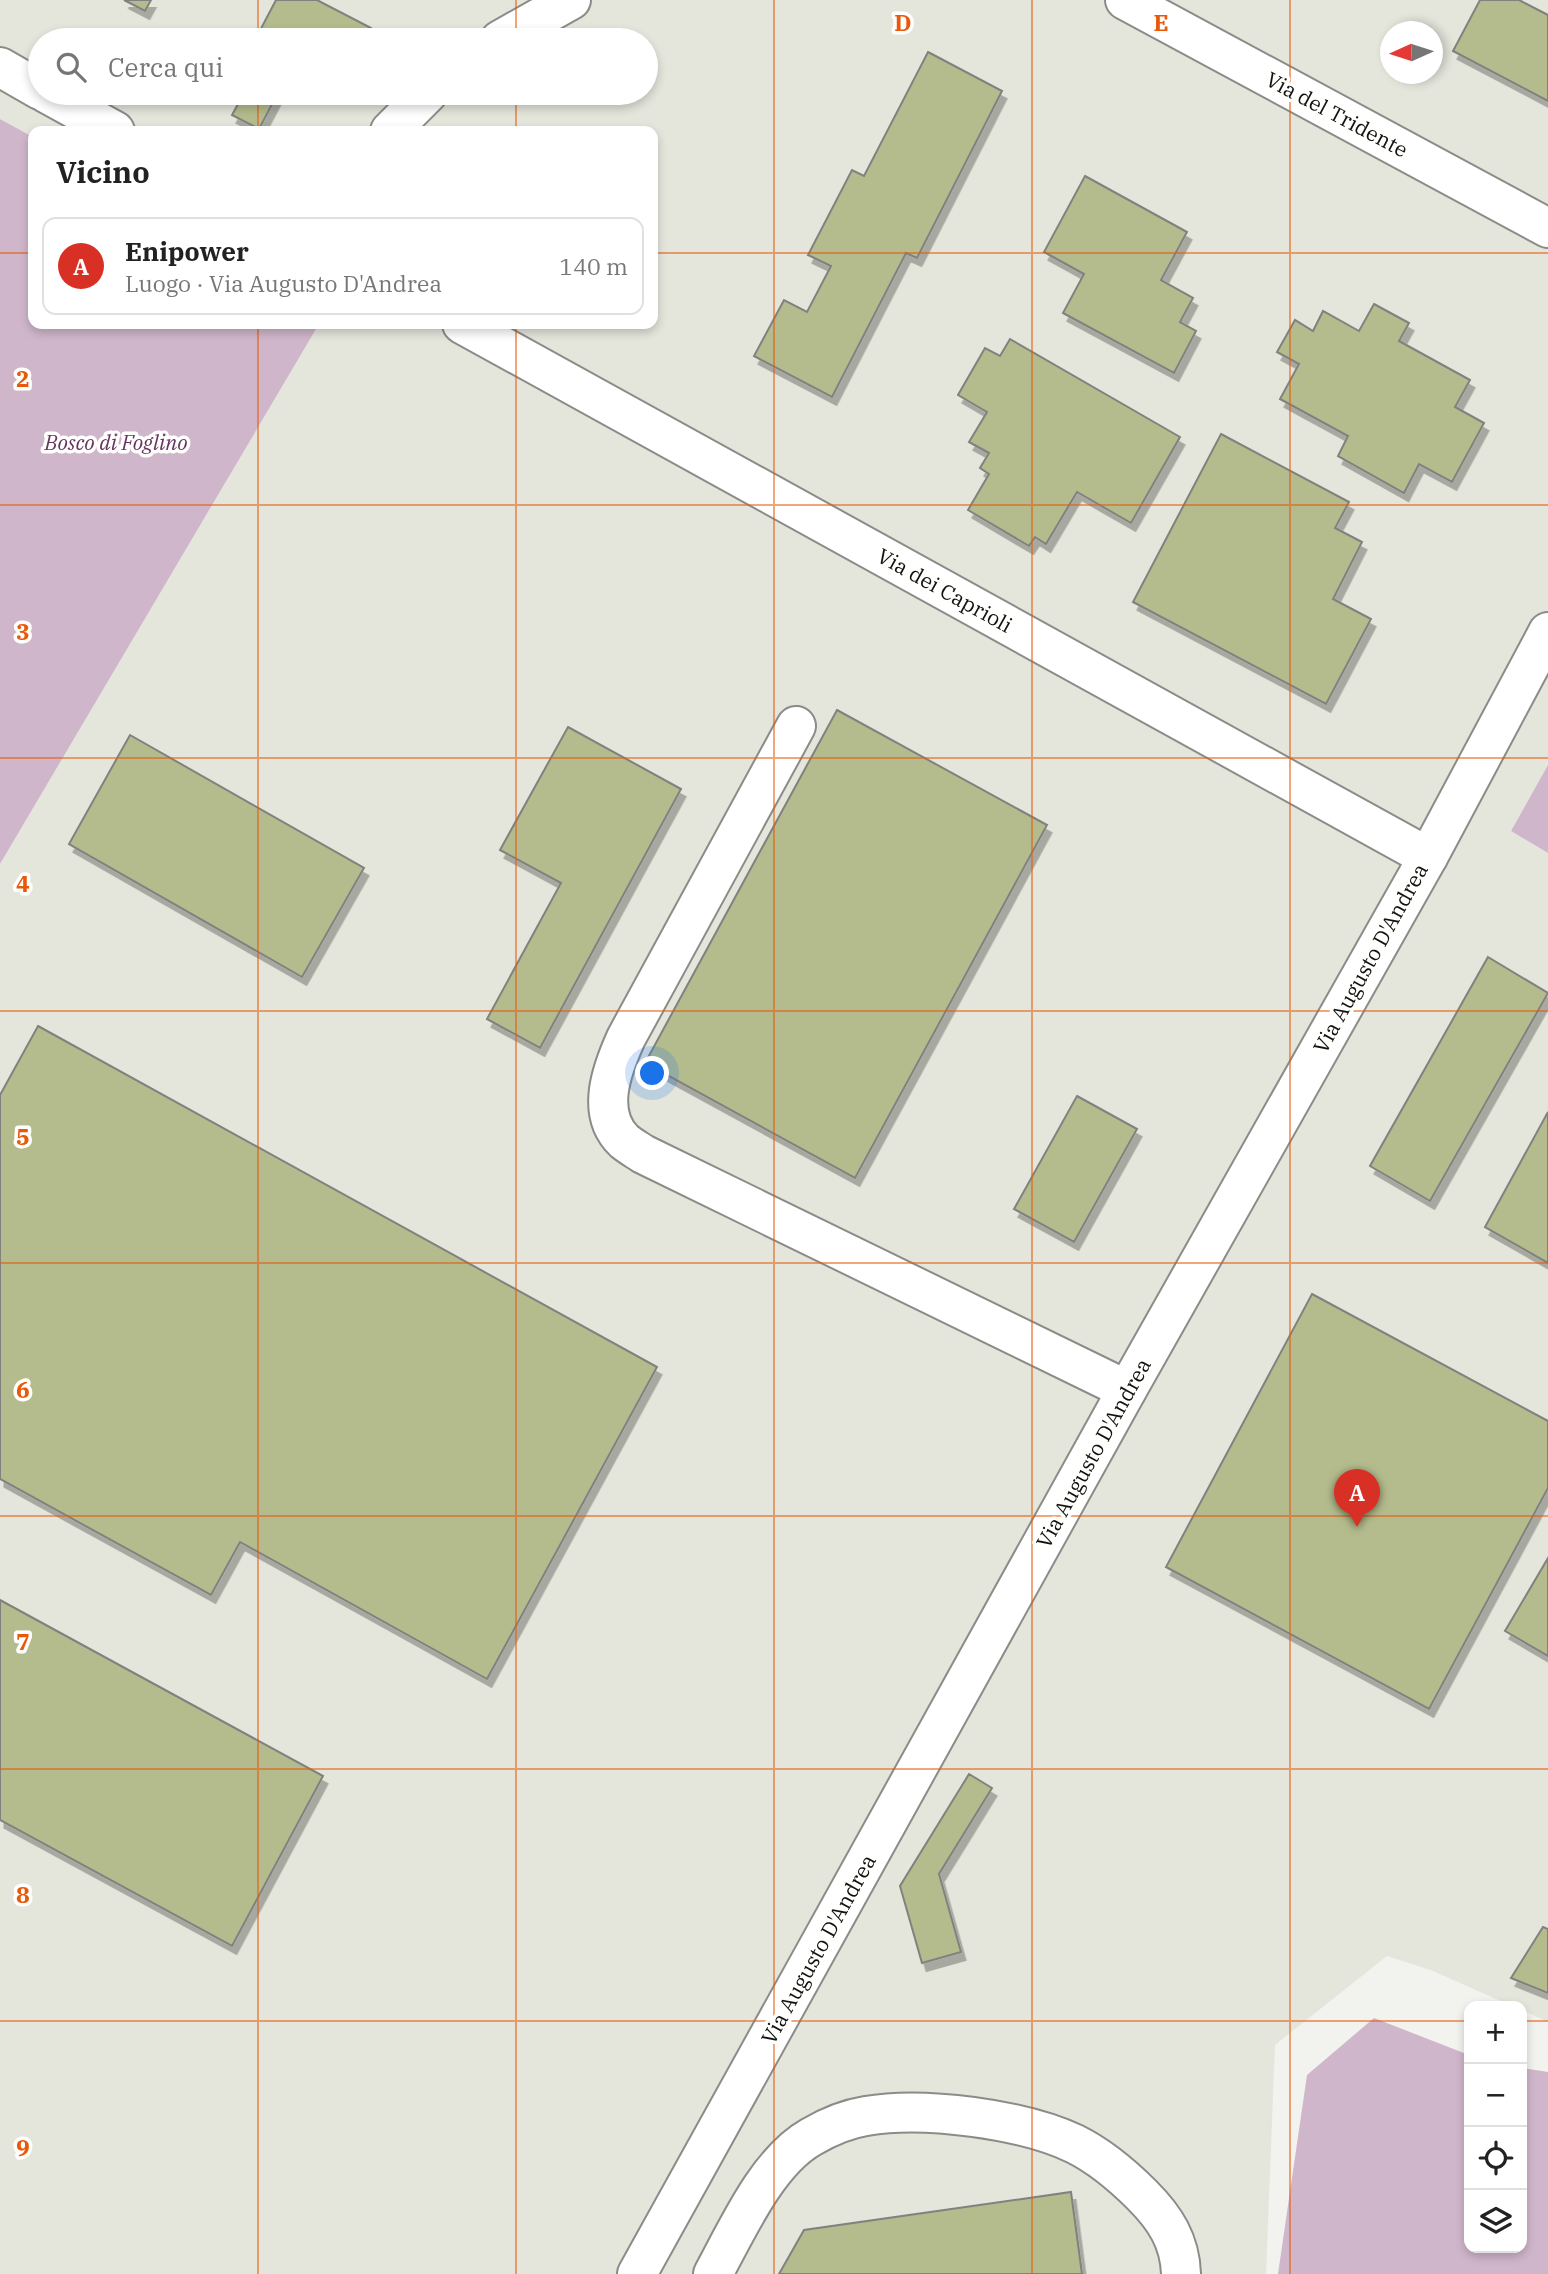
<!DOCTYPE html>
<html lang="it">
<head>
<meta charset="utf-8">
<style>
  body { margin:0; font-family:"IBM Plex Serif",serif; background:#f2f2f2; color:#222 }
  .controls { position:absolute; right:21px; bottom:21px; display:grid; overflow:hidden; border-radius:14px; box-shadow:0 4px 10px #0003 }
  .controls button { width:63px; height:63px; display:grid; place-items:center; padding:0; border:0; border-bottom:2px solid #e0e0e0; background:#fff; color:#222; font:35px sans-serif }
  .compass { position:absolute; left:1380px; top:21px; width:63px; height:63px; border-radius:50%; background:#fff; box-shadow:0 4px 10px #0003; rotate:267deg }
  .you { position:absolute; left:653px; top:1074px; width:24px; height:24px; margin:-18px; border:5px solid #fff; border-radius:50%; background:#1a73e8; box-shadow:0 0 0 10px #1a73e833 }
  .badge { display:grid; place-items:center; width:46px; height:46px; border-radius:50%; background:#d93025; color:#fff; font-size:23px; font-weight:700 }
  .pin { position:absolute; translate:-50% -58px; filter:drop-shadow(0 2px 4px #0008) }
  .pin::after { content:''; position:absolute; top:37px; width:24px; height:21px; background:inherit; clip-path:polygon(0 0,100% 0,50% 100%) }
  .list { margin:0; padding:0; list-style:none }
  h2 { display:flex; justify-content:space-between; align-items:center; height:91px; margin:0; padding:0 28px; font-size:30px }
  h2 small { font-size:23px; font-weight:400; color:#767676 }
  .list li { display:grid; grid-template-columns:46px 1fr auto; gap:21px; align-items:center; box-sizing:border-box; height:98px; margin:0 14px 14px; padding:0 14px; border:2px solid #e0e0e0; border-radius:14px }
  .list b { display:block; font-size:26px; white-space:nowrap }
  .list p { margin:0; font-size:23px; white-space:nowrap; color:#767676 }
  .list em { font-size:23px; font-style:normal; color:#767676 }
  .icon { flex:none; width:38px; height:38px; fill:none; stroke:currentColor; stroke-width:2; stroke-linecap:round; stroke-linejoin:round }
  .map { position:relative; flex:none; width:1548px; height:2274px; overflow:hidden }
  .search { position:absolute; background:#fff; box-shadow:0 4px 10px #0003; left:28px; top:28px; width:630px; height:77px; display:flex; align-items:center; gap:18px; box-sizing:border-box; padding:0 24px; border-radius:38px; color:#767676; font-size:26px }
  .panel { position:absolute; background:#fff; box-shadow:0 4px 10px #0003; left:28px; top:126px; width:630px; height:203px; border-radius:14px }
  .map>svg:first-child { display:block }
  .built { fill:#e4e6dc; fill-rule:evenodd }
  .green { fill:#d0b6cb }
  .building { fill:#b4bb8c; stroke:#81827f; stroke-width:2; filter:url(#shadow) }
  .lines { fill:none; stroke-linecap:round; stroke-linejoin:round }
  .minor-casing { stroke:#8b8b88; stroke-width:42 }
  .minor { stroke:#fff; stroke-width:38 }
  .grid { fill:none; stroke:#e8590c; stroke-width:2; stroke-opacity:0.55 }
  .labels { text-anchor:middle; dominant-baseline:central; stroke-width:7; stroke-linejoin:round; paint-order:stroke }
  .street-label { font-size:21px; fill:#121211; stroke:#fffffe }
  .park-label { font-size:21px; font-style:italic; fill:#663460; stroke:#fffffe }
  .grid-label { font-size:23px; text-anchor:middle; font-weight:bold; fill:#e8590c; stroke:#fffffe; stroke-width:7; stroke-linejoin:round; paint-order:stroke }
</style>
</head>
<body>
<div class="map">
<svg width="1548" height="2274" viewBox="0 0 1548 2274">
  <defs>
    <filter id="shadow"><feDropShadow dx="4.5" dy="8" stdDeviation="0" flood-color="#0004"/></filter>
  </defs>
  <rect width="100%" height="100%" fill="#f2f3ef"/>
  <path class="built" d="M0,0h1548v765l-37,66 37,22v1169l-26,-12v-4h-10l-79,-35 -46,-15 -112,89 -9,229h-1266v-1410l319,-540h334v-193h-620v6l-33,-18zM1390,32h42v42h-42zM40,40h606v53h-606z"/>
  <g class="green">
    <path d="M0,119l33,18v187h286l-319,540z"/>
    <path d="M1548,765v88l-37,-22z"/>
    <path d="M1374,2018l95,37v193h53v-180l26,4v202h-270l29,-199z"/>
  </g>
  <g class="building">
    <path d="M124,0h27l-6,11z"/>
    <path d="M276,0h41l54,28 -6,12h-46l-11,-5 -3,5h-50z"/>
    <path d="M1480,0h39l29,15v86l-95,-50z"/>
    <path d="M928,52l74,39 -85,167 -11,-5 -74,144 -78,-41 30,-56 23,12 24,-46 -23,-11 44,-85 12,6z"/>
    <path d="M244,93h34l-19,36 -27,-14z"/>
    <path d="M1085,176l102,56 -26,48 32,18 -13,24 16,9 -22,42 -111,-60 21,-39 -40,-22z"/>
    <path d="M1374,304l35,19 -10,18 71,39 -15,27 29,16 -32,59 -33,-18 -15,29 -66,-37 10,-20 -68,-37 19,-35 -22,-12 18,-32 18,11 10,-20 36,20z"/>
    <path d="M1010,339l170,98 -49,86 -54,-31 -31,52 -11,-7 -6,9 -61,-36 21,-36 -9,-6 9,-15 -20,-11 18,-30 -29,-17 27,-47 15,8z"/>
    <path d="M1221,434l128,68 -14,26 27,14 -29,57 38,20 -45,85 -193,-102z"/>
    <path d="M837,710l210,115 -192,353 -210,-115z"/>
    <path d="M568,727l113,62 -141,259 -53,-29 74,-136 -61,-33z"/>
    <path d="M130,735l234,133 -62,109 -233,-133z"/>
    <path d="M1488,957l60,36 -118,208 -60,-35z"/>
    <path d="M38,1026l619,341 -170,312 -247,-137 -29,53 -211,-116v-384z"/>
    <path d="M1077,1096l60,33 -63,113 -60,-33z"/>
    <path d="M1548,1112v151l-63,-36z"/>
    <path d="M1312,1294l236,127v67l-119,221 -263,-142z"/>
    <path d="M1548,1558v98l-43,-25z"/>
    <path d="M0,1600l323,176 -91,170 -232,-126z"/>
    <path d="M969,1774l23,14 -53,86 22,78 -39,11 -22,-77z"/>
    <path d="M1543,1927l5,2v64l-37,-15z"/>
    <path d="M1071,2192l11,82h-303l25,-44z"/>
  </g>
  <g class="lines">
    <defs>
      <g id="minor">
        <path d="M1125,0l423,228"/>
        <path d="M500,40l71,-40"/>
        <path d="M0,67l40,23"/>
        <path d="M46,93l69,38"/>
        <path d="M390,131l38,-38"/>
        <path d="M462,324l966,533"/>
        <path d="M796,726l-170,312c-14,31 -31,75 -2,103 6,5 13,9 19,13l484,236"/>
        <path d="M637,2274l490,-884 301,-533 120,-225"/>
        <path d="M713,2274c24,-44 54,-112 98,-137 17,-10 36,-18 55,-21 58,-10 156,3 209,28 26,13 47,31 67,51 23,23 38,46 39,79"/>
      </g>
    </defs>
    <use href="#minor" class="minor-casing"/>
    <use href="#minor" class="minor"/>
  </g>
  <path class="grid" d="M258,0v40M516,0v40M774,0v2274M1032,0v2274M1290,0v2274M258,93v38M516,93v38M0,253h33M653,253h895M258,324v1950M516,324v1950M0,505h1548M0,758h1548M0,1011h1548M0,1263h1548M0,1516h1548M0,1769h1548M0,2021h1469M1522,2021h26"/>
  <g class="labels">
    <g class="street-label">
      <text transform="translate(1337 114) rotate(28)">Via del Tridente</text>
      <text transform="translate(945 590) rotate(29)">Via dei Caprioli</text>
      <text transform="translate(1370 958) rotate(-61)">Via Augusto D'Andrea</text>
      <text transform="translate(1093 1453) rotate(-61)">Via Augusto D'Andrea</text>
      <text transform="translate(818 1949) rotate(-61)">Via Augusto D'Andrea</text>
    </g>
    <g class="park-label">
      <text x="116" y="442">Bosco di Foglino</text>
    </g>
  </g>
  <g class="grid-label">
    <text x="903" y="31">D</text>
    <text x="1161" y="31">E</text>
    <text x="23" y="387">2</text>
    <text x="23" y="640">3</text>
    <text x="23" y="892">4</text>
    <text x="23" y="1145">5</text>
    <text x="23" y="1398">6</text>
    <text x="23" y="1650">7</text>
    <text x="23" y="1903">8</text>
    <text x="23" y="2156">9</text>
  </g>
</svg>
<div class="controls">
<button>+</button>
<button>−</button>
<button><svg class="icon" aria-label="locate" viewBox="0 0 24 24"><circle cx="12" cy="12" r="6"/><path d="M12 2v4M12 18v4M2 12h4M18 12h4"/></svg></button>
<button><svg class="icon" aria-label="layers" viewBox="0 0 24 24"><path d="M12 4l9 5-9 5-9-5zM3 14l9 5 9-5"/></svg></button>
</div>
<svg class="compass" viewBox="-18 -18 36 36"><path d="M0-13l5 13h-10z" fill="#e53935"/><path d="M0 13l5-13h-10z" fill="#767676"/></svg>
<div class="you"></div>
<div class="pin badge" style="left:1357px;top:1527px">A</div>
<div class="search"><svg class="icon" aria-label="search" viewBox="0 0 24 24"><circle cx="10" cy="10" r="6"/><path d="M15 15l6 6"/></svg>Cerca qui</div>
<section class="panel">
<h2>Vicino<small></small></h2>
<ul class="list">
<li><span class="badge">A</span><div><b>Enipower</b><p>Luogo · Via Augusto D'Andrea</p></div><em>140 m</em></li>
</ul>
</section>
</div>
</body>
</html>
